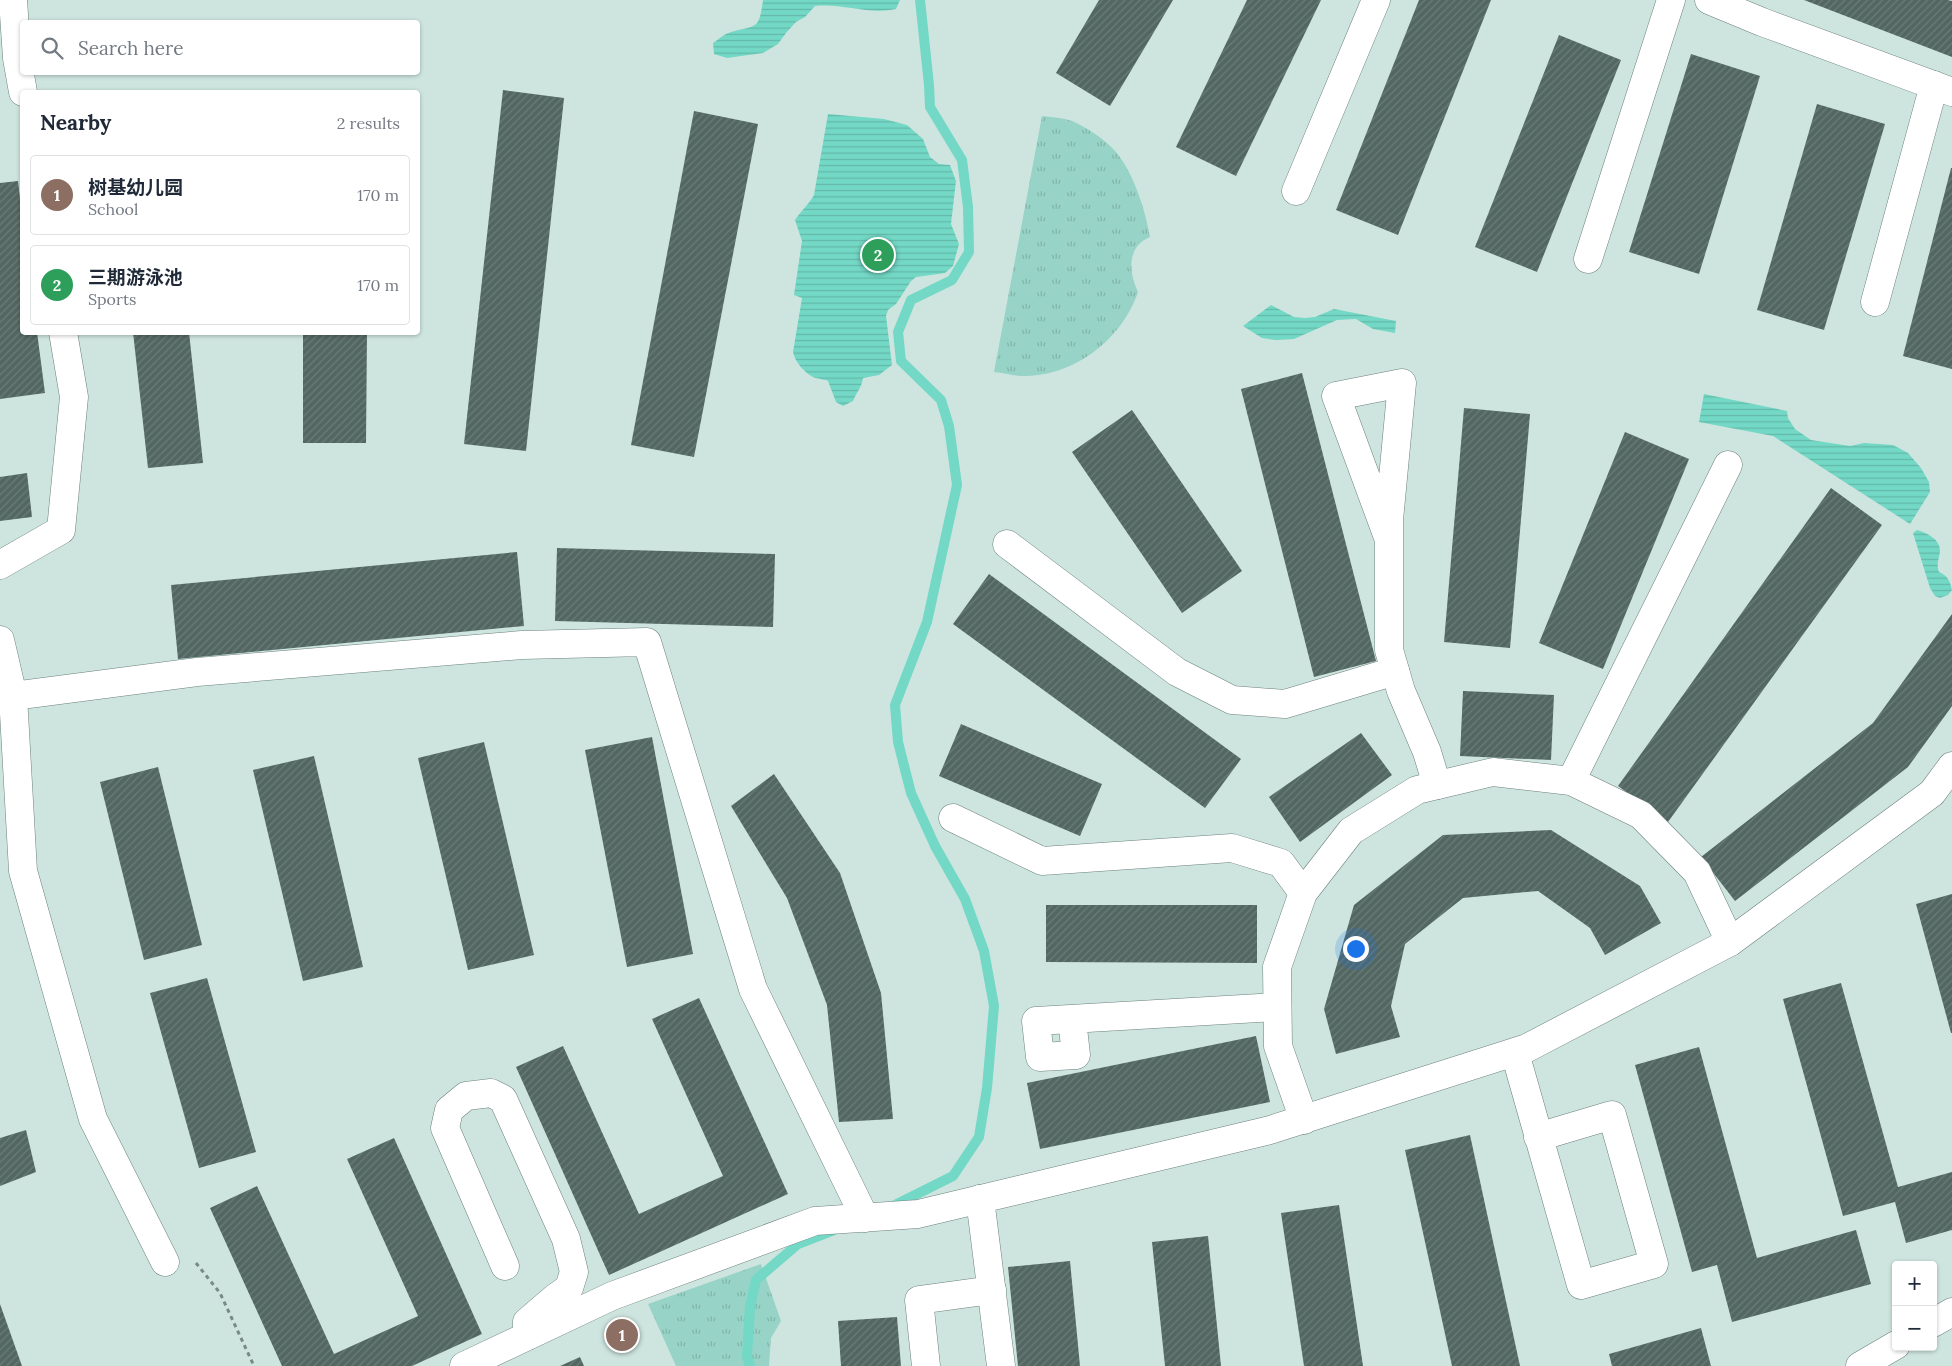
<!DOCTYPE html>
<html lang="en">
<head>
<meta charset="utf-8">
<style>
  body { margin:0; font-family:Lora,"Noto Sans SC",serif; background:#f6f6f7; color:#1f2937 }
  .controls { position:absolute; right:15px; bottom:15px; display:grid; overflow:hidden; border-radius:5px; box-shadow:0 1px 4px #0004 }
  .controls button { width:45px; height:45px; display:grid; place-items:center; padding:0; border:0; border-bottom:1px solid #e0e1e3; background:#fff; color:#1f2937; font:25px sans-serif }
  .you { position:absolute; left:1355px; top:948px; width:18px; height:18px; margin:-12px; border:4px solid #fff; border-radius:50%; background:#1a73e8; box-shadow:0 0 0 8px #1a73e833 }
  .badge { display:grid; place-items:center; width:32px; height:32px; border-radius:50%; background:#0b8043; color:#fff; font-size:16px; font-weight:700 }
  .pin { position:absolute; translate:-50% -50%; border:2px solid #fff; box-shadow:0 1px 5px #0006 }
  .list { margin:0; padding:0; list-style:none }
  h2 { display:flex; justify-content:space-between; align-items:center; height:65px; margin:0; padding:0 20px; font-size:21px }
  h2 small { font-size:16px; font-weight:400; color:#747a83 }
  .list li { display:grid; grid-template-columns:32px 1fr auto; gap:15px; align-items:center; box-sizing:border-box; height:80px; margin:0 10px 10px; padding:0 10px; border:1px solid #e0e1e3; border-radius:5px }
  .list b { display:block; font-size:19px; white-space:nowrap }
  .list p { margin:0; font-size:16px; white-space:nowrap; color:#747a83 }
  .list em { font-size:16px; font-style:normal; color:#747a83 }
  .icon { flex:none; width:28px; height:28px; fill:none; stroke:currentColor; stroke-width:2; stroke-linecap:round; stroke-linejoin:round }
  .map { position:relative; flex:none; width:1952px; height:1366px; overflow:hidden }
  .search { position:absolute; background:#fff; box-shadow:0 1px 4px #0004; left:20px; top:20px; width:400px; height:55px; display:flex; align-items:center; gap:12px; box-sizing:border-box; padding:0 18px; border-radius:5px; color:#747a83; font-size:19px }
  .panel { position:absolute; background:#fff; box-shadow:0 1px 4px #0004; left:20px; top:90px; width:400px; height:245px; border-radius:5px }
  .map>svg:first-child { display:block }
  .grass { fill:url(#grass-tufts) }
  .water { fill:url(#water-rules) }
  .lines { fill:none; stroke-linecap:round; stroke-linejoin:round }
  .stream { stroke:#73d8c5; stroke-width:10 }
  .building { fill:url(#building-hatch) }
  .minor-casing { stroke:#6c817c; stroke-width:29 }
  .major-casing { stroke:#6c817c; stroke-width:29 }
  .path { stroke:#798984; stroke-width:3; stroke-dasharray:4 4; stroke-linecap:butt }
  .minor { stroke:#fff; stroke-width:28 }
  .major { stroke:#fff; stroke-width:28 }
</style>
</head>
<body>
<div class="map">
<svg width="1952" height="1366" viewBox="0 0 1952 1366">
  <defs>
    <pattern id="grass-tufts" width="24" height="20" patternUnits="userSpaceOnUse" patternTransform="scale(1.25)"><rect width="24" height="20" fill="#97d3c6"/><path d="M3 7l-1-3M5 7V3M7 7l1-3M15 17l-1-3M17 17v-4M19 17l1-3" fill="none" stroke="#81b5aa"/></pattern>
    <pattern id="water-rules" width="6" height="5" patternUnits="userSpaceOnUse" patternTransform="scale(1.25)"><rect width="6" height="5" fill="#73d8c5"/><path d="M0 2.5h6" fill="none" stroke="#63b9a9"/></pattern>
    <pattern id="building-hatch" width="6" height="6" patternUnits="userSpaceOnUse" patternTransform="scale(1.25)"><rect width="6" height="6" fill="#536762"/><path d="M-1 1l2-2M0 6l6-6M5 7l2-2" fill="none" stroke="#6c7c78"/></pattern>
  </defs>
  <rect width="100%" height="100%" fill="#cee5df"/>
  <g class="grass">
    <path d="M1042,116c9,1 21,2 30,5 14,6 34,19 44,31 18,22 29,57 34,85 -24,10 -21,36 -12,55 -16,47 -63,84 -114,84 -10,0 -20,-3 -30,-4z"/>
    <path d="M761,1264l20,57 -10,17 -2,28h-93l-28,-62z"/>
  </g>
  <g class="water">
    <path d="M763,0h137l-4,9c-27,6 -54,-6 -81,-3l-10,11 -9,5 -10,11 -8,11 -15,9 -36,5 -13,-4 -1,-11c6,-4 11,-9 18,-11 26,-7 28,-2 32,-32z"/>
    <path d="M828,114l56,5 23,6 16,14 7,18 9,7 11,1 6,16 -5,43 8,20 -6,22 -8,7 -29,4 -5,4 -15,23 -8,6 -2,6 6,49 -13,10 -16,3c-1,9 -7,15 -10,23l-10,5 -7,-4 -8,-21c-4,-2 -11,-2 -15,-4 -9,-5 -18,-15 -20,-25l9,-54 -8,-3 8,-54 -7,-21c6,-9 14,-16 19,-25z"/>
    <path d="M1271,305l23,12 11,1 10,-1 19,-8 62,12 -1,12 -22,-4 -17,-10 -19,1 -43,19 -18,1 -14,-2 -19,-12z"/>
    <path d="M1704,394l83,17 1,7 7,11 16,11 39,6 14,-3 29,2 15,8 13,15 8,14 1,10 -20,32 -137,-88 -74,-14z"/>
    <path d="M1917,530c10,3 23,9 23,21 -1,9 -4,12 -1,21 9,4 11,9 13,18l-4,5 -8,3 -5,-2 -5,-8 -17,-55z"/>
  </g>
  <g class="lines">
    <g class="stream">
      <path d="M893,1206l60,-30 26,-39 8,-49 7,-82 -10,-55 -19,-52 -30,-53 -24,-53 -13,-51 -3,-37 32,-83 30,-137 -8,-59 -8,-26 -40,-39 -3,-29 13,-32 41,-20 17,-28 -1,-45 -6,-47 -32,-53 -1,-22 -9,-85"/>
      <path d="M750,1366l-3,-10 3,-49 6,-27 42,-36 36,-14"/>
    </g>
  </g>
  <g class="building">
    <path d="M1099,0h74l-63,106 -54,-33z"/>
    <path d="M1247,0h74l-85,176 -60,-29z"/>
    <path d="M1419,0h72l-93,235 -62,-25z"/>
    <path d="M1804,0h144l4,1v56z"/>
    <path d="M1559,35l62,25 -84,212 -62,-25z"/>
    <path d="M1691,54l69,22 -61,198 -70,-22z"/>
    <path d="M503,90l61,8 -38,353 -62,-7z"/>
    <path d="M1817,104l68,20 -61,206 -67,-20z"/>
    <path d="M694,111l64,13 -64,333 -63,-12z"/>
    <path d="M1951,168h1v201l-49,-13z"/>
    <path d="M18,181l4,35v116h15l8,61 -45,6v-216z"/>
    <path d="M133,332h56l14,131 -55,5z"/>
    <path d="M303,332h64l-1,111h-63z"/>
    <path d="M1302,373l74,288 -62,16 -73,-288z"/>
    <path d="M1464,408l66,6 -20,234 -66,-6z"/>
    <path d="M1132,410l110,161 -60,42 -110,-161z"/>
    <path d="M1625,432l64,27 -86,210 -64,-26z"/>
    <path d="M27,473l5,44 -32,4v-44z"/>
    <path d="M1831,488l51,37 -214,297 -50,-36z"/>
    <path d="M557,548l218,6 -2,73 -218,-6z"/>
    <path d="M517,552l7,74 -346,33 -7,-74z"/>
    <path d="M989,574l252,185 -36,49 -252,-184z"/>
    <path d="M1952,614v92l-44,61 -173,134 -34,-44 172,-134z"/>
    <path d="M1463,691l91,4 -3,65 -91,-4z"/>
    <path d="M961,724l141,60 -22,52 -141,-60z"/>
    <path d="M1361,733l31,42 -92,67 -31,-45z"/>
    <path d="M652,737l41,217 -66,13 -42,-217z"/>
    <path d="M484,742l50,213 -66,15 -50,-212z"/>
    <path d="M314,756l49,211 -60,14 -50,-211z"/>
    <path d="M158,767l44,178 -58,15 -44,-178z"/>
    <path d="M774,774l66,99 41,120 12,126 -54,3 -12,-117 -40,-107 -56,-92z"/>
    <path d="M1551,830l89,56 21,37 -56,32 -15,-27 -52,-37 -75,7 -58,46 -14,62 9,31 -64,17 -12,-45 30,-104 89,-70z"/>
    <path d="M1952,894v139h-1l-35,-129z"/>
    <path d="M1046,905h211v58l-211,-1z"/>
    <path d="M207,978l49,174 -57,16 -49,-175z"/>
    <path d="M1841,983l57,204 54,-15v58l-46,13 -11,-41 -52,14 -60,-217z"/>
    <path d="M699,998l89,196 -179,81 -93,-208 47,-21 76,168 84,-38 -71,-157z"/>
    <path d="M1256,1036l14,66 -230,47 -13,-66z"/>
    <path d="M1699,1047l58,211 99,-28 15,54 -139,38 -15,-57 -25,7 -57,-207z"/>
    <path d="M26,1130l10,42 -36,14v-48z"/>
    <path d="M1470,1135l50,231h-68l-47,-216z"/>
    <path d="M394,1138l88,196 -70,32h-130l-72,-158 47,-22 77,168 84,-38 -71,-157z"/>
    <path d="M1339,1205l24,161h-59l-23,-153z"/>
    <path d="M1208,1236l13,130h-56l-13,-124z"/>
    <path d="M1070,1261l10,105h-62l-10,-99z"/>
    <path d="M0,1304l22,62h-22z"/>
    <path d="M897,1317l4,49h-60l-3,-45z"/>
    <path d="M1701,1328l10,38h-99l-3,-12z"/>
    <path d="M580,1357l4,9h-24z"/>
  </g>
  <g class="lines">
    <defs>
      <g id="minor">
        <path d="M13,0l4,58 6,34"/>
        <path d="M1709,0l53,22 190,70"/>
        <path d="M1296,191l80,-191"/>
        <path d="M1588,259l83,-259"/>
        <path d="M1875,302l59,-217"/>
        <path d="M1389,540l-53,-144 66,-13 -13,137v130l12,41 26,61 10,33"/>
        <path d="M1007,544l170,128 55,28 53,4 110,-33"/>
        <path d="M0,565l61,-35 13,-133 -11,-65"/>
        <path d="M0,640l13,56 10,175 70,248 72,143"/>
        <path d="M13,696l184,-24 325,-27 125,-3 106,347 112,229"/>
        <path d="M1571,781l157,-316"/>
        <path d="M953,818l89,43 190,-13 49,15 22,30"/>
        <path d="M1072,1019l4,36 -36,2 -4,-36 241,-14"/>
        <path d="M1515,1053l66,232 73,-21 -42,-149 -74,22"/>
        <path d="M1304,1120l-26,-74 -1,-79 26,-74 48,-62 66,-41 76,-18 78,9 70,34 56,57 33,70"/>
        <path d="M980,1199l21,167"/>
        <path d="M505,1266l-60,-138 4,-18 17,-14 25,-3 12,6 63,140 8,33 -5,16 -14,10 -28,24v14"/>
        <path d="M464,1366l148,-70 203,-75 103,-7 352,-84 257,-82 203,-106 202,-149 20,-27"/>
        <path d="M926,1366l-7,-66 73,-10"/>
      </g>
      <g id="major">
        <path d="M1933,1323l19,-11"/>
        <path d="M1860,1366l36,-21"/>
      </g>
    </defs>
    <use href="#minor" class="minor-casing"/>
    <use href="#major" class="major-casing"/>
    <path class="path" d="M196,1263l24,30 34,73"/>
    <use href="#minor" class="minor"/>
    <use href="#major" class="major"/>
  </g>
</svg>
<div class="controls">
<button>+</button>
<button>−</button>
</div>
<div class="you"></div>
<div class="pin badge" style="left:622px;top:1335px;background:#8d6e63">1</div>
<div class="pin badge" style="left:878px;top:255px;background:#2e9e5b">2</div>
<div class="search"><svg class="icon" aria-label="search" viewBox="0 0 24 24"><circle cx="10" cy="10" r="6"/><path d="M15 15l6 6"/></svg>Search here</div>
<section class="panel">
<h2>Nearby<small>2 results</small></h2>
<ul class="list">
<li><span class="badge" style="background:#8d6e63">1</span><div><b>树基幼儿园</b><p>School</p></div><em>170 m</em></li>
<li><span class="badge" style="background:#2e9e5b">2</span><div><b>三期游泳池</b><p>Sports</p></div><em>170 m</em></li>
</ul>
</section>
</div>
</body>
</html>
